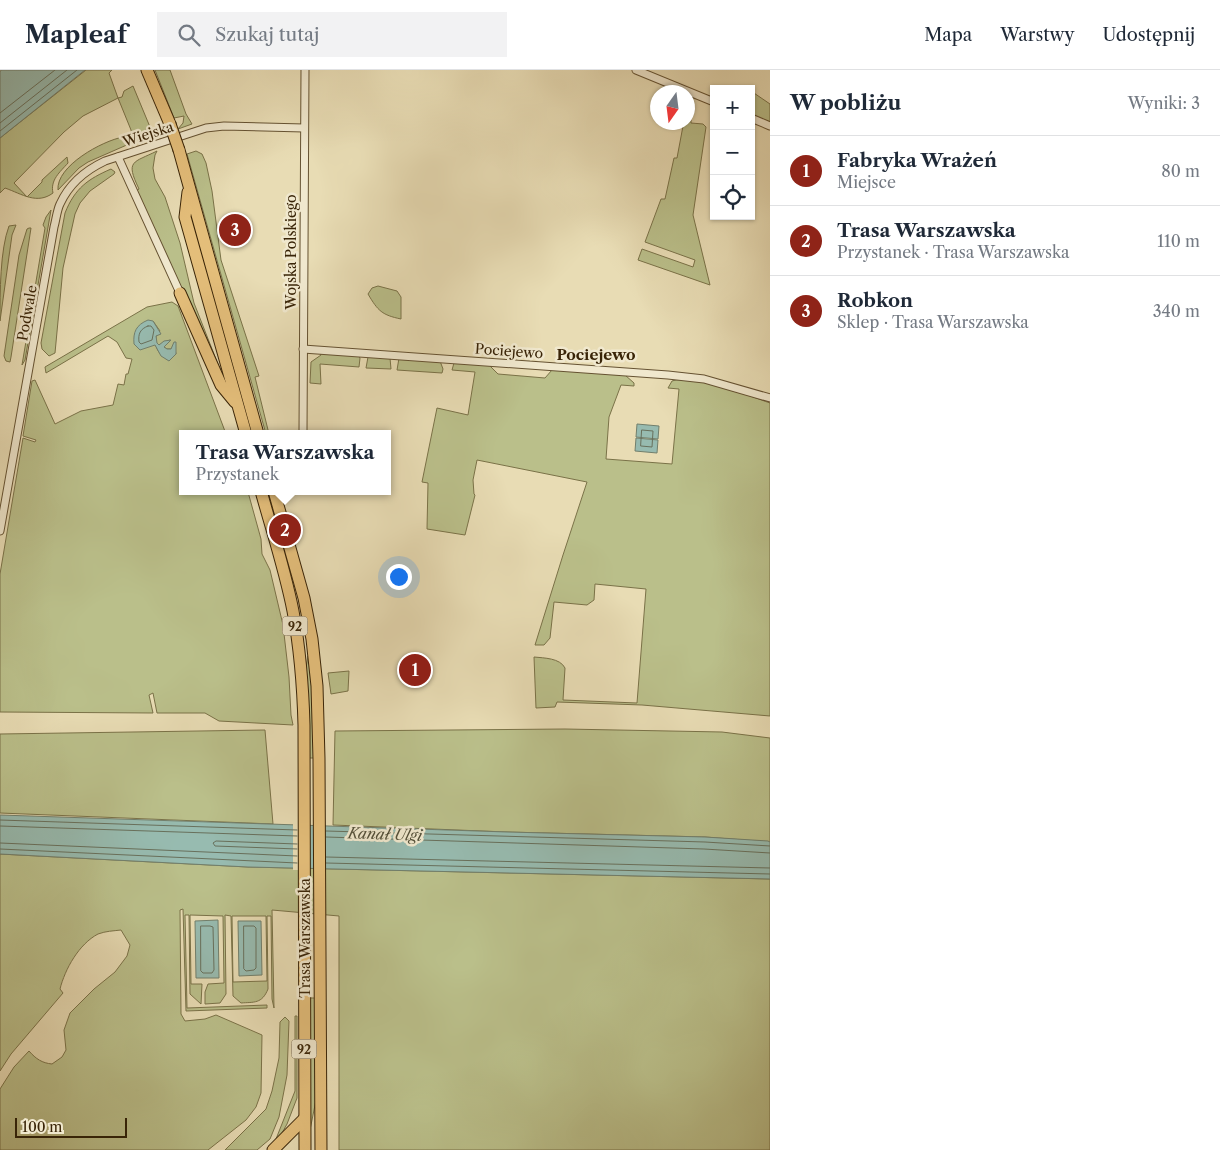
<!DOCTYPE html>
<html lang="pl">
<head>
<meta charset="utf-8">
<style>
  body { margin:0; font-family:"Libre Caslon Text",serif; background:#f2f2f3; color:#1f2937 }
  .controls { position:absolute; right:15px; top:15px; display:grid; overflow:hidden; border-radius:0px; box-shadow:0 1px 4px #0004 }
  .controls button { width:45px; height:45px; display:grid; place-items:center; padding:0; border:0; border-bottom:1px solid #e0e1e3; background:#fff; color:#1f2937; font:25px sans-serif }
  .compass { position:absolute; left:650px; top:15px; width:45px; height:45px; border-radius:50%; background:#fff; box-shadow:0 1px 4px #0004; rotate:194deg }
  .scale { position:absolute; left:15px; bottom:12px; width:112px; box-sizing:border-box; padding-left:5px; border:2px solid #392407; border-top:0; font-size:14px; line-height:18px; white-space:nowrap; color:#392407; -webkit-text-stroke:4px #f0e8ce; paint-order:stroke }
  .you { position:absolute; left:398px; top:506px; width:18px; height:18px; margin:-12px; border:4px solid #fff; border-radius:50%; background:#1a73e8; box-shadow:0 0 0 8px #1a73e833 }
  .badge { display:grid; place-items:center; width:32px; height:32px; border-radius:50%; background:#8f2418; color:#fff; font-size:16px; font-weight:700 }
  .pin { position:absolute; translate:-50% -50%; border:2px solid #fff; box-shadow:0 1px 5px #0006 }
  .popup { position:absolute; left:179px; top:360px; width:212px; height:65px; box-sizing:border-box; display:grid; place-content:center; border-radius:0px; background:#fff; filter:drop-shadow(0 1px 4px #0005); font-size:16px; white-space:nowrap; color:#747a83 }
  .popup b { font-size:19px; color:#1f2937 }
  .popup::after { content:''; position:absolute; left:50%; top:100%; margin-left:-10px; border:10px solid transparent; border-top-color:#fff }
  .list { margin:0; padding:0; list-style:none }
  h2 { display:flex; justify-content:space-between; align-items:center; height:65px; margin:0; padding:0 20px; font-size:21px }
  h2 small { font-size:16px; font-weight:400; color:#747a83 }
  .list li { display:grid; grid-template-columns:32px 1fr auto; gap:15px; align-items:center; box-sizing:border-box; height:70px; padding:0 20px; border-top:1px solid #e0e1e3 }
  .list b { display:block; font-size:19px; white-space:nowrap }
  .list p { margin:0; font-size:16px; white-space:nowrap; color:#747a83 }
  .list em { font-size:16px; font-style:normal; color:#747a83 }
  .icon { flex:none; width:28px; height:28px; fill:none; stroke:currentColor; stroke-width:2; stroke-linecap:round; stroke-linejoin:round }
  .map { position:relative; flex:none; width:770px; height:1080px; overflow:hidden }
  header { display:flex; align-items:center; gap:30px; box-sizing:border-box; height:70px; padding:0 25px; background:#fff; border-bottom:1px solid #e0e1e3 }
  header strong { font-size:24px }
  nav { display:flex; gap:28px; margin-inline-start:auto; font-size:18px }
  .search { width:350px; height:45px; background:#f2f2f3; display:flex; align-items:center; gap:12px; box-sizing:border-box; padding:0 18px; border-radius:0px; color:#747a83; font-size:19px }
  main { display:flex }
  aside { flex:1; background:#fff }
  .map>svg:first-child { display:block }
  .green { fill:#babf8a; stroke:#7a7248; fill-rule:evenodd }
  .water { fill:#97bbb0; stroke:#717f6c }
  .pier { fill:#e8dcb4 }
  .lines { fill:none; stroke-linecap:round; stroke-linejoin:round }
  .shore { stroke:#68705c; stroke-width:1 }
  .minor-casing { stroke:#655232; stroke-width:9 }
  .primary-casing { stroke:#392407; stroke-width:13 }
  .minor { stroke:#f0e8ce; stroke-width:7 }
  .primary { stroke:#e4be7a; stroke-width:11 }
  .primary-bridge-casing { stroke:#392407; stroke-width:13; stroke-linecap:butt }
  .primary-bridge { stroke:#e4be7a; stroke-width:11 }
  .labels { text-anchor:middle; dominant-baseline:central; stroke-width:5; stroke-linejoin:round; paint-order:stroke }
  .shield { fill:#f0e8ce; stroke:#705f43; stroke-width:1 }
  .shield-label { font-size:12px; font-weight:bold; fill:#392407 }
  .street-label { font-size:14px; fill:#392407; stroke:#f0e8ce }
  .neighbourhood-label { font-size:15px; font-weight:bold; fill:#392407; stroke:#f0e8ce }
  .water-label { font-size:15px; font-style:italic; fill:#55513a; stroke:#f0e8ce }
</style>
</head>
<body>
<header>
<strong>Mapleaf</strong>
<div class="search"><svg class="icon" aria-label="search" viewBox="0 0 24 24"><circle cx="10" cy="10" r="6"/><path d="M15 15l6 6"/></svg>Szukaj tutaj</div>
<nav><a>Mapa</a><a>Warstwy</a><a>Udostępnij</a></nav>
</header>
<main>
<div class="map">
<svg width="770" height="1080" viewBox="0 0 770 1080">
  <rect width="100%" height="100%" fill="#e8dcb4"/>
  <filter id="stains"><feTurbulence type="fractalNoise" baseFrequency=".004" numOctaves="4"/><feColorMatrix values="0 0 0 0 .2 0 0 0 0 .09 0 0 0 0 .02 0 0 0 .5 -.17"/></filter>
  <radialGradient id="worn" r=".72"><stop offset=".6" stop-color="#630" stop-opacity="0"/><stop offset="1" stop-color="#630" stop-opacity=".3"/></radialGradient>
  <g class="green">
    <path d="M86,0h26l-3,3 9,25 4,-1 2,-6 9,-5 17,41 -8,5 5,5 7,1 -21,5 -2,-13 -13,-32 -35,18 -19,16 -50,51 13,14 15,-15v-2l25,-23 1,6c-8,9 -18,17 -15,30 -16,12 -31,1 -48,-5l-5,5v-55z"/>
    <path d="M155,0h15l16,44 6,10 -14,5 5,-6 1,-7 -10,2z"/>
    <path d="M751,21l19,13v19l-19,-8z"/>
    <path d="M688,50h3v3l12,1 3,3 -13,88 17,70 -72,-25 4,-11 51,18 2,-7 -50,-18 16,-43h4l9,-41h3l6,-32 -8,-3 13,-1z"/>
    <path d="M123,67l6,7 -41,18 -9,6 -21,22c-2,-24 44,-49 65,-53z"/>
    <path d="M157,81l-2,4 -2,13 2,11 10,18 15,46 14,60 27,69 -35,-68 -6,-19 -44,-94 3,-2c-14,-29 -6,-26 18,-38z"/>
    <path d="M196,81l6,3 4,9 6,28 9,69 38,116 -4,1 14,57h-3l-79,-280z"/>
    <path d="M111,99l4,3 -1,2 -24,17 -10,12 -5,11 -12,54 -8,85 -6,3 -7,-7 -1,-6 24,-130c10,-25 23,-34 46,-44z"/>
    <path d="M51,140l-26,150 -3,5 23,-137 -2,-3 3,-8z"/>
    <path d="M16,155l-4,10 -12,86c0,-29 0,-71 9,-95z"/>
    <path d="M29,158h2l-20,129 -1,5 -4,-1 -2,-5 15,-101 8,-26z"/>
    <path d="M378,216l19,5 4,6v22c-19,-4 -23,-8 -33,-25l4,-6z"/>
    <path d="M172,232l6,4 48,128h-44v57l66,1 13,47 1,15 8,16 13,55 6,52 2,38 2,10 -74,-4 -14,-8h-48l-4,-20 -4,2 4,18 -153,-1v-138l23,-136 12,4 1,-2 -13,-4 9,-55 3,-1 20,44 26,-13 32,-6 5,-21 6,1 2,-11h2l4,-15 -6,-1 -9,-16 -9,-6 -62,37 -1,-6 102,-60zM153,251l7,10 -4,5v7l3,2 11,-5 -6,7 3,2h5l2,-4 2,9 -7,6c-16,-7 -15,-22 -16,-39z"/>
    <path d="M320,283l38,2 2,3 -1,9 -39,-3 1,20 -11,-1 1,-21 10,-7z"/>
    <path d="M368,287l22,1 1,11 -25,-1z"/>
    <path d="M399,288l41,3 3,8 -1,4 -45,-3z"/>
    <path d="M454,293l35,2 9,9 47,4 7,-8 73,5 9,8v3l-13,-1 -12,32 -3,42 66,5 7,-75 -11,-1 4,-7c21,-8 75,14 98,22v313l-128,-11 -85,-3 -2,5 -19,1 -2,-51c10,1 26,1 31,11l-2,32 74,3 9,-114 -51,-5 -1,16 -7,5 -33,-3 -4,36 -6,7h-9l28,-90 24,-73 -110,-22 -4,20 1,14 1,1 -10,40 -38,-6 1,-46 -6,-1 15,-74 31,7 7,-43 -23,-2z"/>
    <path d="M308,586l3,15 4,87h-7l-2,-90z"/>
    <path d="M349,601l-1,20 -17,3 -3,-21z"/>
    <path d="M565,659l157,3 48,6v104l-65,-5 -198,-5 -174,-7 2,-94z"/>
    <path d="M265,660l8,94 -273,-11v-79z"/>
    <path d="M0,784l248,13 522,12v271h-431v-234l-67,-6 2,98 -2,-9 -1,-83h-4l1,73c-6,15 -14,13 -27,14l-8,-7 -2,-80 -6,-1 1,79 -6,9 -15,1v-12l3,-8 16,-1 -1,-67 -33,-1 1,69h11l-1,20 -11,-10 -1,-79h-4l2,93 80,-3v3l-81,3 -3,-102 -3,1 1,104 4,7 20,-2 11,-4 46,20 -1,58 -5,14 -10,13 -38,30h-208v-61l14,-22 15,-16c7,8 13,12 23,13l10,-7 4,-7 -2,-20 6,-17 24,-24 21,-17 12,-16 3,-11 -9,-15c-8,1 -15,1 -23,4 -19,10 -33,35 -38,55l3,4 -52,61 -11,17zM232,846h34l1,65 -34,1z"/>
    <path d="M309,928h7v102l-6,30z"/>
    <path d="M295,946h2v82l-10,26 -10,18 -1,-3 19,-48z"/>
    <path d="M285,947l4,4 -2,54 -8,42 -9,22 -13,11h-32l41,-41 6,-18 7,-33 1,-36z"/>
  </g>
  <g class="water">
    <path d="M1,0h84l-85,68v-66z"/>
    <path d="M148,250l5,1 8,13 -5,2 1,7 2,2 5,-4 7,-1 -7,7 3,2h4l3,-7h2v12l-7,7 -8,-5 -6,-11 -15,5 -6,-6c-1,-12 2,-19 14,-24z"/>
    <path d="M637,354l22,2 -1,13 -22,-2z"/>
    <path d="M636,368l22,2 -1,13 -22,-2z"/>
    <path d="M0,745l507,17 198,5 63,4 2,1v37l-522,-12 -248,-13z"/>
    <path d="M218,850l1,58h-23l-1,-57z"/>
    <path d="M238,851h23l1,54 -23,1z"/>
  </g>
  <rect class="pier" x="293" y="753" width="17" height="47"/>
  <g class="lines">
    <g class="shore">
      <path d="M0,43l55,-43"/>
      <path d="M0,53l67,-53"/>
      <path d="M0,61l77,-61"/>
      <path d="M148,256h3l3,4 -2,10 -11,4 -2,-2c-1,-8 1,-13 9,-16z"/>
      <path d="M642,360l11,1 -1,16 -11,-1z"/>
      <path d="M0,750l297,10"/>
      <path d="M0,756l297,10"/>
      <path d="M326,761l379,11 65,4"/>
      <path d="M326,767l378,12 66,4"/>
      <path d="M0,773l297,13"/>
      <path d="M297,774l-81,-3 -3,2 2,3 82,3"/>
      <path d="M0,779l297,14"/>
      <path d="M326,787l444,11"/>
      <path d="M326,793l444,11"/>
      <path d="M201,856h9l3,1 1,43 -2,3h-9l-2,-2z"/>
      <path d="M244,856h10l2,2v40l-2,2 -8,1 -2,-2z"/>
    </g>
    <defs>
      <g id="minor">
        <path d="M636,0l78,32"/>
        <path d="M751,48l19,8"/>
        <path d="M118,87l62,136"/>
        <path d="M303,279l365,26 36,4 66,19"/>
        <path d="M303,364l2,-364"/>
        <path d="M0,461l54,-304c2,-7 3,-17 6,-23 9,-20 26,-34 45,-43l101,-33 18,-2 80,2"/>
      </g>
      <g id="primary">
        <path d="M147,0l23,54"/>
        <path d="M179,80l79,284"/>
        <path d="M188,122l-3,25 61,217"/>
        <path d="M180,223l41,92 14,17"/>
        <path d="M261,421c11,40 24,79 32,120 7,38 10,76 11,114l1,425"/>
        <path d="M274,421l30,107 8,41 5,47 2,73 2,391"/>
        <path d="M273,1080l31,-31"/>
      </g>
    </defs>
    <use href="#minor" class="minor-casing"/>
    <use href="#primary" class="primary-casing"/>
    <use href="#minor" class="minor"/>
    <use href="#primary" class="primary"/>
    <defs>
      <path id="primary-bridge" d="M170,54l9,26"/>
    </defs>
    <use href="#primary-bridge" class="primary-bridge-casing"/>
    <use href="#primary-bridge" class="primary-bridge"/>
  </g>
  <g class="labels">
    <g class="shield">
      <rect x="282.5" y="546.5" width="25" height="19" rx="4"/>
      <rect x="291.5" y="969.5" width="25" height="19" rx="4"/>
    </g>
    <g class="shield-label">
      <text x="295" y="556">92</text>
      <text x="304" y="979">92</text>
    </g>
    <g class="street-label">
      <text transform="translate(148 64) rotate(-18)">Wiejska</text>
      <text transform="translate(291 182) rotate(-90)">Wojska Polskiego</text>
      <text transform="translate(27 243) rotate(-80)">Podwale</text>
      <text transform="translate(509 281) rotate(4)">Pociejewo</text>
      <text transform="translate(305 868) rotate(-90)">Trasa Warszawska</text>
    </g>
    <g class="neighbourhood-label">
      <text x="596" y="284">Pociejewo</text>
    </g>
    <g class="water-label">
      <text transform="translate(385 764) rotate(2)">Kanał Ulgi</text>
    </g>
  </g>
  <rect width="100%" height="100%" filter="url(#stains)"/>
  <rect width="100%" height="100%" fill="url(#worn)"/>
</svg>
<div class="controls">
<button>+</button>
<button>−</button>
<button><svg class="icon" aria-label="locate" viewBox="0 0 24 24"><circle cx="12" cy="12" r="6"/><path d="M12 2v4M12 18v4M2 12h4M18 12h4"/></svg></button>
</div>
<svg class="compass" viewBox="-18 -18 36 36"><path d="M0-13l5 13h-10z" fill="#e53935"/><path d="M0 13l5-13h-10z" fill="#747a83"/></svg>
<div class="scale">100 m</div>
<div class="you"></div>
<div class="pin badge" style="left:415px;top:600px">1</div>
<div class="pin badge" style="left:285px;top:460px">2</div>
<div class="popup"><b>Trasa Warszawska</b>Przystanek</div>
<div class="pin badge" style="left:235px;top:160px">3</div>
</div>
<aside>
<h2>W pobliżu<small>Wyniki: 3</small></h2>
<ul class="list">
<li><span class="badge">1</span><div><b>Fabryka Wrażeń</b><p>Miejsce</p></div><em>80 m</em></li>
<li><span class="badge">2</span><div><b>Trasa Warszawska</b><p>Przystanek · Trasa Warszawska</p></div><em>110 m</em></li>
<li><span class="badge">3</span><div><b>Robkon</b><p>Sklep · Trasa Warszawska</p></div><em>340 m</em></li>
</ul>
</aside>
</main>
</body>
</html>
